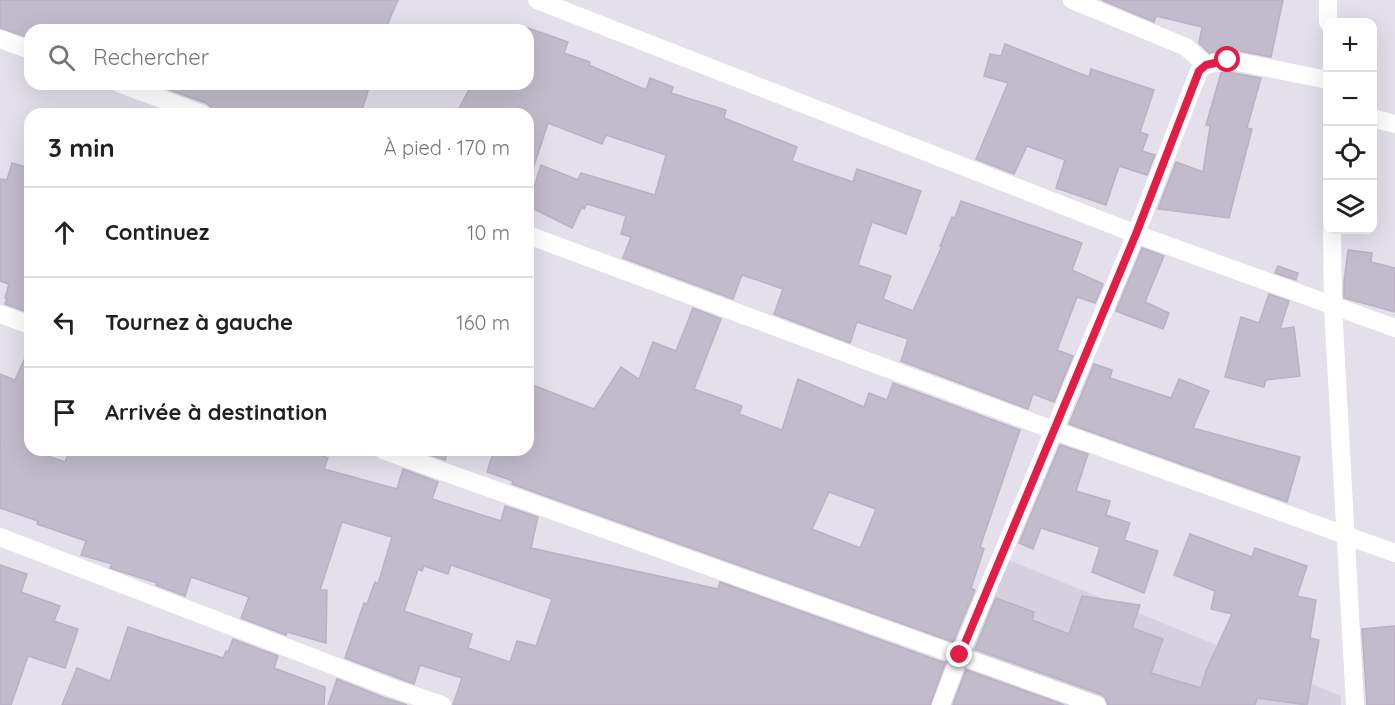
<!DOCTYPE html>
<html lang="fr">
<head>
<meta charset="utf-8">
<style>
  body { margin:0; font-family:Quicksand,sans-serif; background:#f2f2f2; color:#202124 }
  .controls { position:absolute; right:18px; top:18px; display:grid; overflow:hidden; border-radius:12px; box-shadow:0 6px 24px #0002 }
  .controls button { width:54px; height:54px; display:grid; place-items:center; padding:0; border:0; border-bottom:2px solid #e0e0e0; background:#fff; color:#202124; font:30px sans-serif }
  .stop { position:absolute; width:18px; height:18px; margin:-14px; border:4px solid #e11d48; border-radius:50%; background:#fff }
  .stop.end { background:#e11d48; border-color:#fff; box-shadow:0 2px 6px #0008 }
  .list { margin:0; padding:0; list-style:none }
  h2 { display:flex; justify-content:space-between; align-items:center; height:78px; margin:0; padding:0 24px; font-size:26px }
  h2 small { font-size:20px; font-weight:400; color:#757577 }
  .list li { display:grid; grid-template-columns:39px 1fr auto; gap:18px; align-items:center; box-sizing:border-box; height:90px; padding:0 24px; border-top:2px solid #e0e0e0 }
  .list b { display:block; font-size:22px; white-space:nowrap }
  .list em { font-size:20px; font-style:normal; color:#757577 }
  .icon { flex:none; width:33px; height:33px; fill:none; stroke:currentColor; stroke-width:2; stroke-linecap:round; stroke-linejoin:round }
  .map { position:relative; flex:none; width:1395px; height:705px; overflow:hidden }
  .search { position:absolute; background:#fff; box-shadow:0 6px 24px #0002; left:24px; top:24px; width:510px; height:66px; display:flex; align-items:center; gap:15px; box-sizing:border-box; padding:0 21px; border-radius:18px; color:#757577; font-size:22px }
  .panel { position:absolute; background:#fff; box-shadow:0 6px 24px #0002; left:24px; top:108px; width:510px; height:348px; border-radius:18px }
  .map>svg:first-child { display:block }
  .built { fill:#d6d0de }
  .building { fill:#c1bbcb; stroke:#b9b1c4; stroke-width:1.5; fill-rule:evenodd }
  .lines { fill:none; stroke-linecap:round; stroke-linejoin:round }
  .minor { stroke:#fff; stroke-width:18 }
  .route { stroke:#e11d48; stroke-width:8 }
</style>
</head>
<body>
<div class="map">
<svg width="1395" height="705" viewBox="0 0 1395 705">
  <rect width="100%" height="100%" fill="#e3dfeb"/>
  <path class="built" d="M994,554l347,142v9h-416z"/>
  <g class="building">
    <path d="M0,0h398l-13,30h-355v8l-30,-10z"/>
    <path d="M1102,0h181l-12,57 -41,-8 -21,4 -10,-10 3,-16 -46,-11 -2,6z"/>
    <path d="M528,28l40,14 -4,11 26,9 -1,3 57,25 4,-12 23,9 -2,6 55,17 -2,8 73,29 -5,14 61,21 4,-13 64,22 -15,43 -34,-12 -14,43 33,11 -8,23 30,12 29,-65h-2l12,-29 3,1 6,-17 121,42 -10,27 31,14 -8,19 -18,-6 -20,53 16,6 -19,46 -21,-8 -5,15 -127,-48 7,-22 -51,-17 -7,21 -76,-29 9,-25 -41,-14 -9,24 -110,-41 8,-21 -10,-3 5,-18 -39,-12 -3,5 -2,-2 -10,21 -44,-22 13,-41 37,15 3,-7 74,22 11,-40 -60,-20 -4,9 -54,-21 -16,49 -4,-1v-57h-72l16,-30h56z"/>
    <path d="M1005,44l84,33 2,-8 63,21 -14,42 8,3 -6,16 13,4 -8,20 -28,-9 -13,39 -50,-17 9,-28 -38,-14 -13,28 -38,-15 32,-76 -24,-7 6,-22 11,2z"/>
    <path d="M1228,72l33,6 -14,50 5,1 -23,89 -71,-9 18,-47 27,10 7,-46 -4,-1 15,-52z"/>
    <path d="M153,84h217l-9,30h-148l-2,-7 -5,-4z"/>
    <path d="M12,163l18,5v145l-25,-9 2,-5 -2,-1 4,-14 -9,-3v-102l7,1z"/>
    <path d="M1142,248l22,8 -19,46 24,11 -6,16 -47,-18z"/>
    <path d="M1348,250l24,3 -1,9 24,6v44l-51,-14v-16z"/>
    <path d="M1278,266l20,7 -2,7 -21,-7z"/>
    <path d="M1269,294l20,7 -9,28 14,-2 6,49 -34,4 -2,7 -39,-10 16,-60 18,6z"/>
    <path d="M693,308l28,11 -27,70 48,17 -3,8 43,16 16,-51 66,28 5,-14 18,7 6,-17 127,47 -40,117 4,2 -13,39 4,2 -22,52 -441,-158 1,-3 -26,-9 7,-22h34v-67l66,26 27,-42 18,12 14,-37 23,9zM829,492l47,17 -16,39 -48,-19z"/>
    <path d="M30,347v103l35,12 5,-12h253l-2,5 7,3 -4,11 73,20 6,-20 35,13 -6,17 69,22 4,-15 33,11 -7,31 187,41 2,-7 225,81 -15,42h-477l9,-27 -42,-13 -6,19 -69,-26 19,-55 3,1 8,-22 3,2 14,-47 -50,-15 -22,68h7l-1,53 -39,-11 -1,3 -45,-17 8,-21 -58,-20 -6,19 -29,-11 1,-2 -47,-15 2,-4 -31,-9 5,-14 -49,-17 1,-3 -38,-13v-134l15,6zM451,565l101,34 -16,47 -19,-5 -7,21 -42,-14 4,-14 -68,-23 14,-42 4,2 2,-5 24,8z"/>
    <path d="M1094,364l18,6 -2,8 61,20 8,-19 30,12 -16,37 107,29 -13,45 -218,-78z"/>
    <path d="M1060,445l28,9 -12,37 34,10 -4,14 24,8 -6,17 34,11 -14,42 -52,-21 8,-25 -59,-19 -8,21 -14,-6z"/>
    <path d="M416,450h32l-3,10z"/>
    <path d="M1190,534l62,23 3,-9 52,18 -10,30 19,4 -6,38 9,2 -12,65 -50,-7 -2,7h-147l-2,-7 -5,-4 -126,-45 21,-51 38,14 -2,8 37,14 13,-38 58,9 -8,23 31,11 -12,34 50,15 5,-17 26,-57 -21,-5 4,-18 -41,-16z"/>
    <path d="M0,565l27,9 -6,18 39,14 -6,15 24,8 -13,39 -37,-12 -17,49h-11z"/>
    <path d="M1395,626v79h-28l-5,-76z"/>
    <path d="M128,627l95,31 3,-7 2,1 5,-13 45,17 -4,12 51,19 -1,18h-262l15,-37 33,13z"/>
    <path d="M966,670l98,35h-111z"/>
    <path d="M337,679l48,19 22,7h-79z"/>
  </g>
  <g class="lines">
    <g class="minor">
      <path d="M537,0l599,234 259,94"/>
      <path d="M1072,0l114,47 20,18"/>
      <path d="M1328,0v22"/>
      <path d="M0,39l30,11"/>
      <path d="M121,84l81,30"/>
      <path d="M1372,118l23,6"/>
      <path d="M1332,230l1,77 22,398"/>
      <path d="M528,235l525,195 342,123"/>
      <path d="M0,314l30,11"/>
      <path d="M383,450l714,255"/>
      <path d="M0,537l389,150 53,18"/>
      <path d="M941,705l19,-50 176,-421 63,-163 7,-6 22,-5 100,20"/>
    </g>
  </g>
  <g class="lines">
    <path class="route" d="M960,655l176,-421 63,-163 7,-6 22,-5"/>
  </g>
</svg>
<div class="controls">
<button>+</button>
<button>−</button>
<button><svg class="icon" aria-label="locate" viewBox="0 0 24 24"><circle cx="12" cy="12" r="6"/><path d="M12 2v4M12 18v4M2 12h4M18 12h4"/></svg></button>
<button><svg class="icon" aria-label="layers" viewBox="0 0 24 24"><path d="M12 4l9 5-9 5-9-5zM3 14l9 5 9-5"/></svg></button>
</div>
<div class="stop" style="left:1228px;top:60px"></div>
<div class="stop end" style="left:960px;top:655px"></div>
<div class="search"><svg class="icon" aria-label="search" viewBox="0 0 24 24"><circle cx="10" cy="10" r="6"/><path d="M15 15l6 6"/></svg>Rechercher</div>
<section class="panel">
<h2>3 min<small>À pied · 170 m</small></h2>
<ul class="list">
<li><svg class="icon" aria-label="ahead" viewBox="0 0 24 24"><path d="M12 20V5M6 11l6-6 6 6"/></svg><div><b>Continuez</b></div><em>10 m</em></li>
<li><svg class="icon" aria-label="left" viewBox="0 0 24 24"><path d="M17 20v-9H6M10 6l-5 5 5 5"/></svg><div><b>Tournez à gauche</b></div><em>160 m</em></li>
<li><svg class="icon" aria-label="arrive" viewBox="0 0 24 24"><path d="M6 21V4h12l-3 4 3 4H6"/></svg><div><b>Arrivée à destination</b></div></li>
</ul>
</section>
</div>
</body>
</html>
